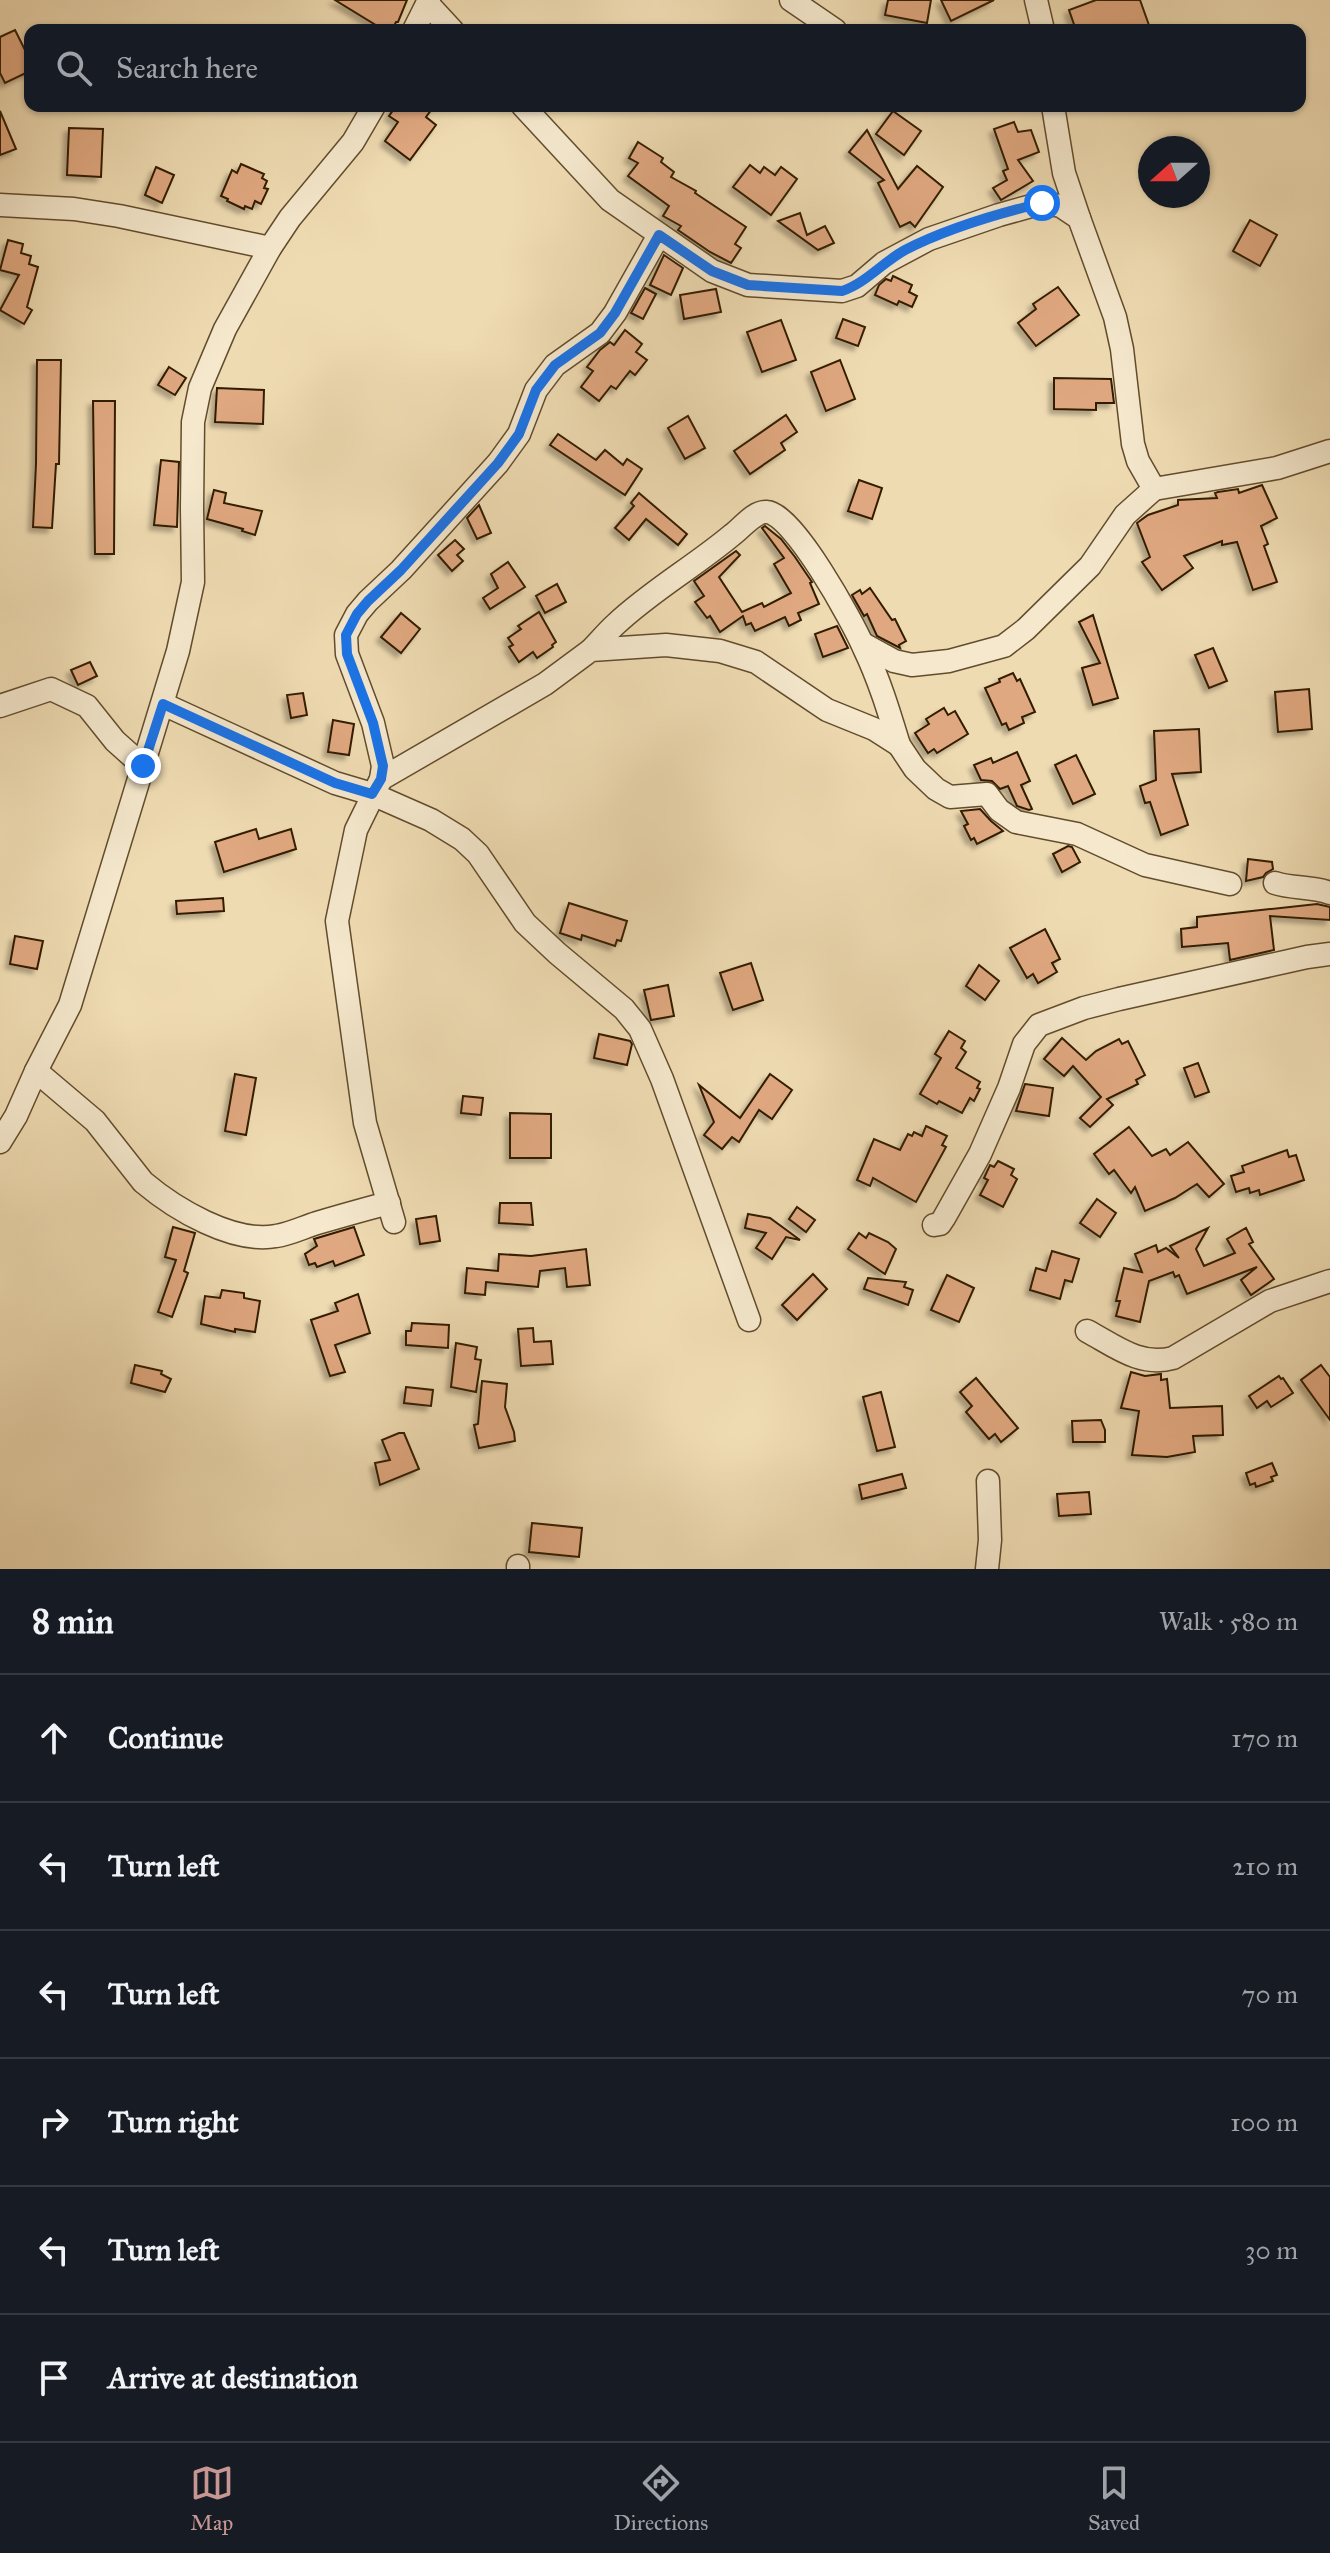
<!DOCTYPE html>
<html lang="en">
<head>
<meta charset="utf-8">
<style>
  body { margin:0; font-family:"IM FELL Great Primer",serif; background:#242831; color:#f1f3f6 }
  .compass { position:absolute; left:1138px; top:136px; width:72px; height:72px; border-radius:50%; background:#171b24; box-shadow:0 2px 6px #0004; rotate:249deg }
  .stop { position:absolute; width:24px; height:24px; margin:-18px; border:6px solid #1a73e8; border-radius:50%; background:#fff }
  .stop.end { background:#1a73e8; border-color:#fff; box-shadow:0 2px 8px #0008 }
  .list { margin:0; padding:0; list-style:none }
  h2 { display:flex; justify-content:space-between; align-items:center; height:104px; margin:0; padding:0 32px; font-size:34px }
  h2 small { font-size:26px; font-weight:400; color:#9ea1a6 }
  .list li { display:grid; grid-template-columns:52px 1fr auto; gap:24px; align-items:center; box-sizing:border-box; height:128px; padding:0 32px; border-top:2px solid #363941 }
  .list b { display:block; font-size:30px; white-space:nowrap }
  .list em { font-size:26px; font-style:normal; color:#9ea1a6 }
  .icon { flex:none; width:44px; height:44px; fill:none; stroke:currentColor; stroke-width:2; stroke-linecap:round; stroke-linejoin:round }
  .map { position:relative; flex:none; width:1330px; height:1569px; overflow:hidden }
  .search { position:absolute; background:#171b24; box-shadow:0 2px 6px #0004; left:24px; right:24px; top:24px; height:88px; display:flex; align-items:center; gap:20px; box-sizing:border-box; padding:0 28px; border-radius:16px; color:#9ea1a6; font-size:30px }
  .sheet { height:872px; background:#171b24 }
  nav { display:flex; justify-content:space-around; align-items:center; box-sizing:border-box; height:112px; border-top:2px solid #363941; background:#171b24; font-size:22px; color:#9ea1a6 }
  nav a { display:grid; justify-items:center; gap:4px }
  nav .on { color:#c59692 }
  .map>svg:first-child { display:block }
  .building { fill:#e0a880; stroke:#331d00; stroke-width:2; filter:url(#shadow) }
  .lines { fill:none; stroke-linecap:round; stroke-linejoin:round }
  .minor-casing { stroke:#624c2c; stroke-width:25 }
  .minor { stroke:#f5e8cd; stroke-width:22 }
  .route { stroke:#1a73e8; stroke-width:10 }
</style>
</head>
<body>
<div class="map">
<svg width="1330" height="1569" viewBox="0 0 1330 1569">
  <defs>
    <filter id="shadow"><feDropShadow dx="-4.5" dy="4.5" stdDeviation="2" flood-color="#0004"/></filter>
  </defs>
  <rect width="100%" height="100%" fill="#efdbb2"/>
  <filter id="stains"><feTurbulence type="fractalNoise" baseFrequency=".0025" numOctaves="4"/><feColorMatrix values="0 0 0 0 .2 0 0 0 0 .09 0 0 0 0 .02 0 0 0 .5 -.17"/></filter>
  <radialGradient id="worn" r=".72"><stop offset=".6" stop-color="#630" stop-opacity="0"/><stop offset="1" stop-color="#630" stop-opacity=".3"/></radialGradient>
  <g class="building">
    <path d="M335,0h72l-9,22h-2l-4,8h-8z"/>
    <path d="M888,0h43l-4,23 -42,-8z"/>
    <path d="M941,0h53l-43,21z"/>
    <path d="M1096,0h44l10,28 -7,2h-67l-7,-20z"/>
    <path d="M15,30l15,30v11l-25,12 -5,-10v-36z"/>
    <path d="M396,106h38l-8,11 10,8 -26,35 -25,-19 13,-19 -9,-6z"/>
    <path d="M0,111l16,38 -16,6z"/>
    <path d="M893,111l28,20 -17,24 -28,-21z"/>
    <path d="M1014,122l4,10 13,-2 8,22 -21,8 15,21 -32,19 -8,-12 14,-8 -4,-9 5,-2 -14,-40z"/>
    <path d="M69,128l34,1 -2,48 -34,-2z"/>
    <path d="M867,130l31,59 19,-23 26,21 -28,40 -5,-5 -10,5 -22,-44 6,-3 -35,-28z"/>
    <path d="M638,142l25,16 -2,4 13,10 -3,5 25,14 -1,2 51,34 -11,17 6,4 -10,15 -21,-11 -32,-22 3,-4 -18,-10 6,-10 -41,-30 10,-13 -9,-5z"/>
    <path d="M241,164l23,10 -2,4 5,3 -3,7 4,1 -7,15 -6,-3 -3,8 -7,-3 -1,3 -17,-8 1,-2 -7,-3 11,-26 5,3z"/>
    <path d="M750,165l10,8 4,-6 11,8 6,-8 16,12 -26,36 -38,-28z"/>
    <path d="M156,167l18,8 -12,28 -17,-8z"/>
    <path d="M800,213l7,22 18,-9 9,17 -16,7 -40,-29z"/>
    <path d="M1250,220l27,15 -17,31 -27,-15z"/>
    <path d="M8,240l15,4 -2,9 10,3 -2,8 9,3 -11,40 5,3 -8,14 -24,-14 19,-35 -19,-5z"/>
    <path d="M664,255l19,13 -12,27 -21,-10z"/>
    <path d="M893,276l19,9 -3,7 8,4 -5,11 -13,-6 -2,4 -22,-10 4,-10 7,-6 5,2z"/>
    <path d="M1058,287l21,28 -43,31 -18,-23 18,-14 -3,-5z"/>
    <path d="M645,288l11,6 -13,25 -12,-6z"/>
    <path d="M716,289l5,23 -37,7 -4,-24z"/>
    <path d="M843,319l22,8 -7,19 -22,-8z"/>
    <path d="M781,320l15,40 -34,12 -15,-40z"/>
    <path d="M625,330l17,14 -6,8 11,8 -12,15 -5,-4 -14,18 -5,-3 -12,15 -18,-14 12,-16 -6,-4 13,-17 10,-8 4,3z"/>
    <path d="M37,360h24l-2,104h-3l-4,64 -19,-1 3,-63z"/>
    <path d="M840,360l15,39 -29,12 -15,-39z"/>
    <path d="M169,367l17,11 -11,17 -17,-10z"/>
    <path d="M1054,378l57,1 3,24h-18v7l-42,-1z"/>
    <path d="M217,388l47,2 -1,34 -48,-2z"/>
    <path d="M93,401h22l-1,153h-19z"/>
    <path d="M786,415l11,17 -16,11 4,7 -35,24 -16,-23z"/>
    <path d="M688,416l17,32 -20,11 -17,-31z"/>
    <path d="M558,434l38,26 9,-10 18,15 4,-6 15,10 -17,26 -75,-50z"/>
    <path d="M161,460l18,2 -2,65 -23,-2z"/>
    <path d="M859,480l23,8 -10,31 -24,-8z"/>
    <path d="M1262,485l15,33 -16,8 7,18 -4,2 13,36 -24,8 -16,-48 -15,3v-4l-38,15 9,12 -31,22 -20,-28 8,-5 -13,-34 11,-8 30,-10v-5l39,-2 -2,-5 3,-1 20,-3 1,4z"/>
    <path d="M214,490l12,3 -2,10 38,8 -7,24 -13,-4 1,-2 -36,-10z"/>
    <path d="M639,493l48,41 -9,11 -32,-26 -17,21 -14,-12 19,-22 -3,-3z"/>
    <path d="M479,505l12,28 -14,6 -10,-21z"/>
    <path d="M765,526l16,13 14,18 17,25 -2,1 9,21 -21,9 3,7 -12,6 -4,-9 -30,14 -4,-8 -5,2 -3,-9 -23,16 -10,-16 -3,2 -12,-16 9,-6 -10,-15 42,-30 4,4 -21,22 23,35 20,-9 2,4 27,-14 -17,-29 10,-6 -22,-30z"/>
    <path d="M455,540l9,9 -7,6 6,6 -11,10 -14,-16z"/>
    <path d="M508,562l17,25 -35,22 -7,-11 15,-10 -7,-14z"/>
    <path d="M557,584l9,18 -21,11 -9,-17z"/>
    <path d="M870,588l22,32 3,-1 11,22 -7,4 1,3 -23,-12 -10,-22 -3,2 -12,-21 8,-5 2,4z"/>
    <path d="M539,612l17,30 -4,3 1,2 -16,11 -4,-6 -14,10 -10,-15 4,-2 -5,-7 13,-9 -3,-3z"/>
    <path d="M401,613l19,16 -19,24 -20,-16z"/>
    <path d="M1093,615l25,83 -25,7 -11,-37 18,-5 -21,-41z"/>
    <path d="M837,626l11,22 -25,9 -8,-23z"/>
    <path d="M1213,648l14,33 -18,7 -14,-33z"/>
    <path d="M90,662l7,14 -19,9 -7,-15z"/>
    <path d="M1013,673l4,8 3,-2 15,33 -13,5 2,6 -15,7 -3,-7 -4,2 -17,-37 15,-6 -1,-3z"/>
    <path d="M1309,689l3,40 -34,3 -3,-40z"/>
    <path d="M303,693l4,22 -16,3 -4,-23z"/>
    <path d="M944,708l4,7 7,-4 13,23 -31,19 -3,-4 -6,4 -13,-20 14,-9 -3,-5z"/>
    <path d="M333,720l21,4 -5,31 -21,-3z"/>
    <path d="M1199,729l2,43 -29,2 16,51 -27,10 -11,-33 -5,1 -5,-17 16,-6 -2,-49z"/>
    <path d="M1017,752l13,29 -9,4 11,24 -3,1 -12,-4 -9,-20 -8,3 -8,-8 -11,-1 -7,-15 17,-7 2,5z"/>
    <path d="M1076,755l19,39 -22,10 -18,-39z"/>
    <path d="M980,809l11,12 12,10 -26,13 -3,-6 -3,2 -7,-14 4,-2 -7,-13z"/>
    <path d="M256,829l3,10 32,-10 5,20 -72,23 -9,-30z"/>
    <path d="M1068,846l4,1 8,15 -18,10 -9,-18z"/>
    <path d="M1248,859l24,3 1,7 -7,4 -3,4 -17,4z"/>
    <path d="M223,898l1,13 -47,3 -1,-13z"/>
    <path d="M569,903l58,18 -6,20 -4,-1 -2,6 -33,-11 -1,5 -21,-7z"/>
    <path d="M1317,904l13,3v13l-60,-4 4,34 -44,10 -2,-17 -46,4 -1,-18 16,-2v-10z"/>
    <path d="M1045,929l15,30 -8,4 5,9 -19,11 -5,-9 -6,4 -17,-30z"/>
    <path d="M15,936l28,5 -6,28 -27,-5z"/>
    <path d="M751,963l12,37 -30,10 -13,-37z"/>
    <path d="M979,965l20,16 -14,19 -19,-14z"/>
    <path d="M668,985l6,31 -23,4 -7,-30z"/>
    <path d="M949,1031l16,10 -4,7 5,4 -10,16 24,14 -3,6 3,1 -6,12 -4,-3 -8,15 -23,-12 -2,3 -17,-10 21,-36 -6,-4z"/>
    <path d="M599,1034l31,7 2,3 -5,21 -33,-7z"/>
    <path d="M1062,1038l24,22 10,-9 23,-12 3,5 6,-3 17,34 -9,5 2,4 -31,15 6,6 -23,22 -10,-9 21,-21 -28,-31 -9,10 -20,-17z"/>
    <path d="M1198,1063l11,29 -14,5 -11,-29z"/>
    <path d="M235,1074l21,4 -10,57 -21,-4z"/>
    <path d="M770,1074l22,16 -20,29 -13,-9 -20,32 -7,-5 -10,12 -18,-14 10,-13 -15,-37 41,33z"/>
    <path d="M1025,1084l28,4 -4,28 -33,-5z"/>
    <path d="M463,1096l20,2 -2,17 -20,-2z"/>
    <path d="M510,1113l41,1v44h-41z"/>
    <path d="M926,1126l21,10 -5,9 4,2 -30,55 -43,-24 -3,8 -13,-6 17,-41 26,11 8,-16 4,2 2,-4 8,4z"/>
    <path d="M1129,1127l23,29 14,-7 4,6 18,-13 36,42 -15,13 -12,-13 -22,14 -30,13 -10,-24 -4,6 -17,-23 -5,4 -15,-20z"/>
    <path d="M1287,1150l2,7 7,-2 8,25 -44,15 -1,-5 -9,3 -1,-5 -13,4 -5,-16 13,-4 -2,-6z"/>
    <path d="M998,1161l16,8 -3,6 6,4 -14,28 -23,-12 8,-15 -4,-2 6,-13 4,2z"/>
    <path d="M1097,1199l19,14 -16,24 -20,-14z"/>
    <path d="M500,1203h31l2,22 -34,-2z"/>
    <path d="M797,1207l18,13 -9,12 -17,-13z"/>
    <path d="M748,1214l22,4 30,22 -14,-3 -14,22 -16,-11 10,-15 -21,-5z"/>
    <path d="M436,1216l4,25 -20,3 -4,-25z"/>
    <path d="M173,1227l22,6 -11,38 4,2 -16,44 -14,-5 18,-52 -11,-3z"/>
    <path d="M354,1227l10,28 -29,11 -2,-5 -16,6 -2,-4 -6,2 -4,-11 12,-8 -3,-7z"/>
    <path d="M1208,1228l-12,21 8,17 31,-13 -8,-14 19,-11 7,14 -4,2 25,35 -23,16 -10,-15 16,-13 -70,27 -8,-19 -4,2 -2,-5 -24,9 -9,41 -24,-6 4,-15h-4l8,-33 18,4 -7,-18 21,-9 2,7 8,-4 13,10 -9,-12z"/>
    <path d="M859,1233l7,5 3,-5 19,9 8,7 -11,25 -37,-25z"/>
    <path d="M586,1249l4,36 -23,2 -2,-19 -25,3 -2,16 -52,-5 -1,13 -20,-2 2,-25 31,3 1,-17 32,2z"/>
    <path d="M1052,1251l27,8 -7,23 -7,-2 -5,19 -30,-9 6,-22 10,3z"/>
    <path d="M813,1274l14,15 -30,31 -15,-15z"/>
    <path d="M947,1275l27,13 -15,34 -28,-12z"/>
    <path d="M868,1278l38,4 -2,5 9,3 -5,15 -44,-16z"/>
    <path d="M222,1290l22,3v5l16,3 -5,31 -20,-3v3l-34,-8 4,-28 15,2z"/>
    <path d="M358,1294l12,39 -35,12 10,27 -15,4 -19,-56 27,-9 -3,-8z"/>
    <path d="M412,1323l37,2 -1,23 -42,-3v-14h5z"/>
    <path d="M533,1328l1,14 17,-1 2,23 -32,2 -3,-37z"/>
    <path d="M456,1343l21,4 -2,12 6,1 -5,32 -25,-5z"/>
    <path d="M135,1365l27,6 -1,3 10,5 -6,13 -34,-9z"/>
    <path d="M1321,1365l9,12v43l-29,-40z"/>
    <path d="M1131,1372l14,4 16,-2v6l6,-1 3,29 52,-2 1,29 -30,1 2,16 -28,5 -35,-2 7,-44 -18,-3z"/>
    <path d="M1279,1376l2,3 2,-1 10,15 -22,14 -4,-6 -10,7 -8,-12z"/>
    <path d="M976,1378l42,50 -17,14 -6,-8 -6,5 -23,-27 6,-6 -12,-14z"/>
    <path d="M482,1381l25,3 -2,23 9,25 1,9 -36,7 -5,-23 4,-1z"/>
    <path d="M406,1387l27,3 -2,16 -27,-3z"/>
    <path d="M881,1392l14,55 -18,4 -14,-54z"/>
    <path d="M1101,1420l4,10v12h-32l-1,-21z"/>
    <path d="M399,1433h5l15,36 -39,16 -5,-22 15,-3 -8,-20z"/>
    <path d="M1272,1463l5,12 -6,2 2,4 -17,6 -1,-4 -5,2 -4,-12z"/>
    <path d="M902,1474l4,14 -44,11 -3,-14z"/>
    <path d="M1089,1492l2,22 -32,2 -2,-22z"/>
    <path d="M532,1523l50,5 -3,29 -50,-5z"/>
  </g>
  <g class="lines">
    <defs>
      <g id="minor">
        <path d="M791,0l44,30"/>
        <path d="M1036,0l7,30"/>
        <path d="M428,4l24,26"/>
        <path d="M414,30l15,-30"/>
        <path d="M523,106l87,94 102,71 36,14 94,6 15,-5 27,-23 45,-24 70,-24 43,-12 19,3 18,12 36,99 7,32 11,95 5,17 16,28 123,-21 53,-17"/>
        <path d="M1053,106l11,67 15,45"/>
        <path d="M0,205l74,4 45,7 151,32"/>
        <path d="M863,644l31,17 18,4 37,-4 55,-15 22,-17 64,-63 35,-51 29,-26"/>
        <path d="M591,650c8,-8 16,-18 25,-26 35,-33 79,-58 116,-89 10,-7 22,-24 35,-23 26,1 86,110 97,136 15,31 25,64 35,97"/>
        <path d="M163,704l172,79 37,11 59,26 31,19 16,15 47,69 32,30 67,56 16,20 22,50 87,241"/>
        <path d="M0,706l51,-17 36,17 28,35 28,25"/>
        <path d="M381,779l164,-95 46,-34 75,-5 54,6 36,11 71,48 47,19 25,16 16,24 21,20 14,8 37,-3 12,16 17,12 61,12 68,31 85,19"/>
        <path d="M1275,883c18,6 37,3 55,10"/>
        <path d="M36,1071l59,50 48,61c32,27 90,62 133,54 14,-2 28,-9 41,-13 24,-7 48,-14 72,-20"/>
        <path d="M0,1142l16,-26 20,-45 34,-66 108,-354 15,-69 -1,-74 1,-86 7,-34 25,-59 45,-81 20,-30 63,-76 21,-36"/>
        <path d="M394,1222l-29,-99 -28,-202 19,-91 25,-51 2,-13 -10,-43 -26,-69 -1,-19 11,-21 11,-13 33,-31 97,-107 21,-29 17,-44 19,-25 45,-32 15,-20 44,-78"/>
        <path d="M934,1225l6,-1 4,-6 36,-64 29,-66 15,-44 15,-19 45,-17 35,-9 188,-42 23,-3"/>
        <path d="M1087,1331c28,15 53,36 86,27l97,-57 60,-20"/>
        <path d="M518,1569v-3"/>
        <path d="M987,1569l3,-29 -2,-59"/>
      </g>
    </defs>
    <use href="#minor" class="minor-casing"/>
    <use href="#minor" class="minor"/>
  </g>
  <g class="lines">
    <path class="route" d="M143,766l20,-62 172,79 37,11 9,-15 2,-13 -10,-43 -26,-69 -1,-19 11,-21 11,-13 33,-31 97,-107 21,-29 17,-44 19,-25 45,-32 15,-20 44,-78 53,36 36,14 94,6c24,-8 41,-29 63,-41 43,-22 91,-36 137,-47"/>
  </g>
  <rect width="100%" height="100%" filter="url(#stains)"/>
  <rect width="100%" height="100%" fill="url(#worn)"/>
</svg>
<svg class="compass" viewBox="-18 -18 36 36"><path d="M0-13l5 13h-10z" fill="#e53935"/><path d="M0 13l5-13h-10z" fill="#9ea1a6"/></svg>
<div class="stop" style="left:1042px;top:203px"></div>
<div class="stop end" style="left:143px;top:766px"></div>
<div class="search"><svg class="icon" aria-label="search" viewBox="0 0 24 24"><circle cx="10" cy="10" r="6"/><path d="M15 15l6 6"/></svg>Search here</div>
</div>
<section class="sheet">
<h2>8 min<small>Walk · 580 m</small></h2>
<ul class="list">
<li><svg class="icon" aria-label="ahead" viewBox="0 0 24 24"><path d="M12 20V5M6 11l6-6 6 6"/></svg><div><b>Continue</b></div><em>170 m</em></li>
<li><svg class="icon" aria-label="left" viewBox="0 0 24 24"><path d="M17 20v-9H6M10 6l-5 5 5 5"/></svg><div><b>Turn left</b></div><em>210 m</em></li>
<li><svg class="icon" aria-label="left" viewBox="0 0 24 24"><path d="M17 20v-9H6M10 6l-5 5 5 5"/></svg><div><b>Turn left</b></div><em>70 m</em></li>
<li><svg class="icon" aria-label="right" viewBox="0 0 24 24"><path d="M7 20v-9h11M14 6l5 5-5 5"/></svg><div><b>Turn right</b></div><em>100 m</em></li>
<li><svg class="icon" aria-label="left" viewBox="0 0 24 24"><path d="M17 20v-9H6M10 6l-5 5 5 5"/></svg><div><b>Turn left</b></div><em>30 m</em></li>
<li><svg class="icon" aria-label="arrive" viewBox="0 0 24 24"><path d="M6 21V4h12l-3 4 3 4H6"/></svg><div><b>Arrive at destination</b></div></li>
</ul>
</section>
<nav>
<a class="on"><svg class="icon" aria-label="map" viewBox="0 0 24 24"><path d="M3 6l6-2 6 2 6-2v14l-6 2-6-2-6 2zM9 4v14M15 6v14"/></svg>Map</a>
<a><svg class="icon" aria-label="directions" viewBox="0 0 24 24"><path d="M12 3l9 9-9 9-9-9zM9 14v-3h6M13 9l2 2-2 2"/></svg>Directions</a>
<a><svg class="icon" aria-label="saved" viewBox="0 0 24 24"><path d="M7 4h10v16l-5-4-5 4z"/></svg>Saved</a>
</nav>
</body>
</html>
